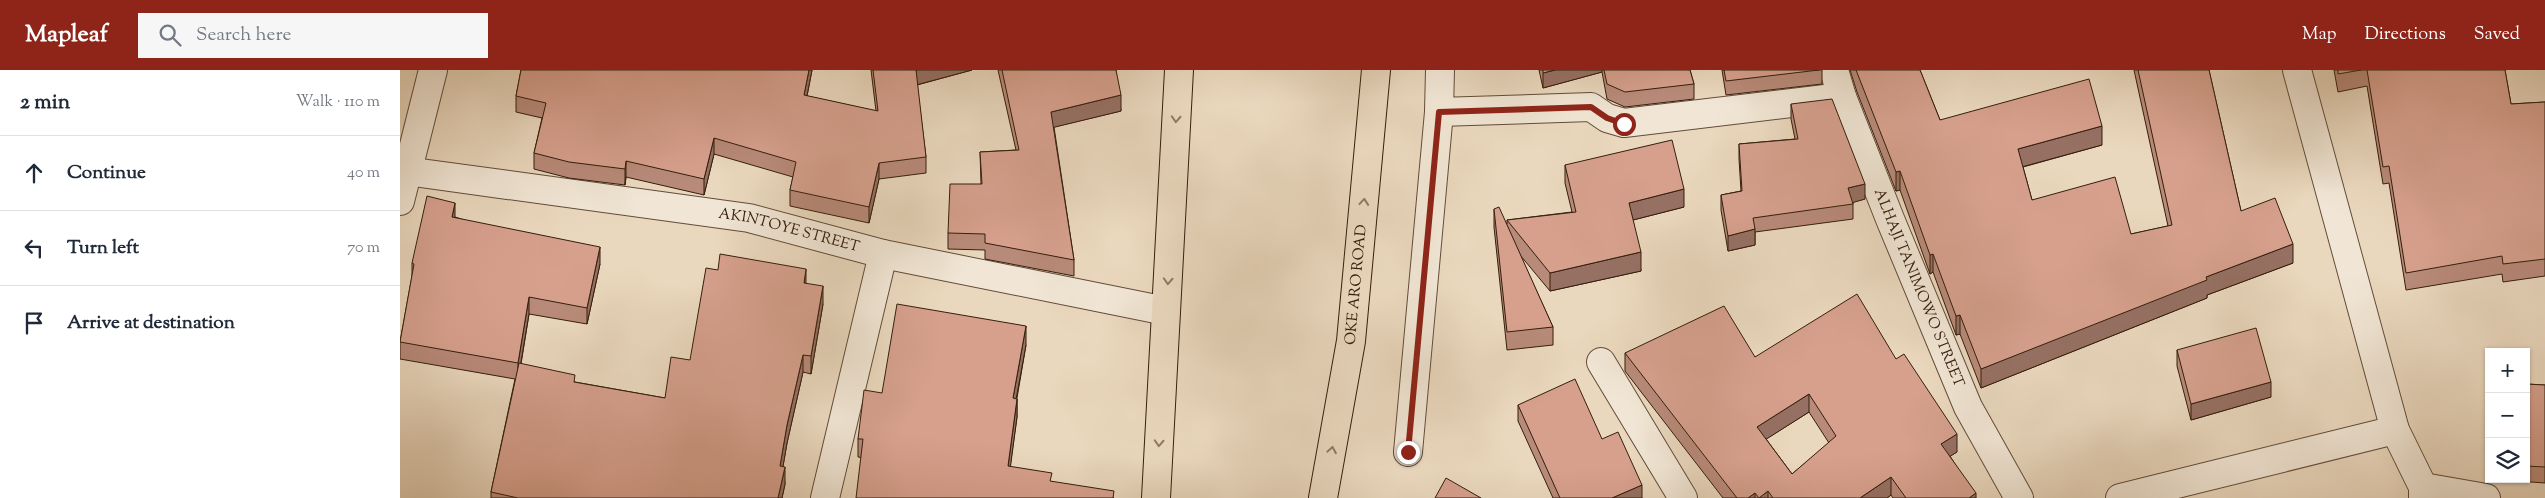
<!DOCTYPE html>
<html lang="en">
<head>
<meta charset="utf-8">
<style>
  body { margin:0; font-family:"Sorts Mill Goudy",serif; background:#f6f6f7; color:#1f2937 }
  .controls { position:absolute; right:15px; bottom:15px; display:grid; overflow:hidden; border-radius:0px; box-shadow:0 1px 4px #0004 }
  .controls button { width:45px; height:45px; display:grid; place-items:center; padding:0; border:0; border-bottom:1px solid #e0e1e3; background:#fff; color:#1f2937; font:25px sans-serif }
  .stop { position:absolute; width:15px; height:15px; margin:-11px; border:4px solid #8f2418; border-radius:50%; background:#fff }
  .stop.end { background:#8f2418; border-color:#fff; box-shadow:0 1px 5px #0008 }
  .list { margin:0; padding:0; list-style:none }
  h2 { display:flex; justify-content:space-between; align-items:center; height:65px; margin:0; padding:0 20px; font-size:21px }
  h2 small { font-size:16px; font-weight:400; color:#747a83 }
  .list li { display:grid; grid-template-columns:32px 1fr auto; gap:15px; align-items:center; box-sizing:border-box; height:75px; padding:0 20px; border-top:1px solid #e0e1e3 }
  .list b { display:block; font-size:19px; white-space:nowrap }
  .list em { font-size:16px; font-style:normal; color:#747a83 }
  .icon { flex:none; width:28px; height:28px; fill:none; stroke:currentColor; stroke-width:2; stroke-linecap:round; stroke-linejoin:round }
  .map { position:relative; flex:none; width:2145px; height:428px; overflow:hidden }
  header { display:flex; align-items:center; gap:30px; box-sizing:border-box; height:70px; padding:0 25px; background:#8f2418; color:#fff }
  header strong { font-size:24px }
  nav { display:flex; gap:28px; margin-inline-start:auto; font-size:18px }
  .search { width:350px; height:45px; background:#f6f6f7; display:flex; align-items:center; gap:12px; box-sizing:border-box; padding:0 18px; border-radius:0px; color:#747a83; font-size:19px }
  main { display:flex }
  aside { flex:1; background:#fff }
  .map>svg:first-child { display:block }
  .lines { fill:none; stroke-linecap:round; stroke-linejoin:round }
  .minor-casing { stroke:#624c39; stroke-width:30 }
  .major-casing { stroke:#341e0d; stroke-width:30 }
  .minor { stroke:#f1e6d5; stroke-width:28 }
  .major { stroke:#ead8be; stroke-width:28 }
  .wall { fill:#b88a79; stroke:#341e0d; fill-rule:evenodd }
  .shaded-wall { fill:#967063; stroke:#341e0d }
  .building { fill:#d6a08d; stroke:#341e0d; fill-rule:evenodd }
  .oneway { stroke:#8f7b66 }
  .route { stroke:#8f2418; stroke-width:6 }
  .labels { text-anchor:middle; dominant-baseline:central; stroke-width:4.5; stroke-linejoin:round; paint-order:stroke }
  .street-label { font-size:15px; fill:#341e0d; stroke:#f1e6d5 }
</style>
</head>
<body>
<header>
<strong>Mapleaf</strong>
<div class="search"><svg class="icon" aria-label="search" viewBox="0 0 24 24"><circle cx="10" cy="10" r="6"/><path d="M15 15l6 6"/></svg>Search here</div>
<nav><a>Map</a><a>Directions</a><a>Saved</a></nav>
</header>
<main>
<aside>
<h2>2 min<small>Walk · 110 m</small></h2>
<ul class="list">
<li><svg class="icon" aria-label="ahead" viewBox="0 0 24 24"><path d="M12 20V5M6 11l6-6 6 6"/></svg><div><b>Continue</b></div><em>40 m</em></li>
<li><svg class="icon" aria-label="left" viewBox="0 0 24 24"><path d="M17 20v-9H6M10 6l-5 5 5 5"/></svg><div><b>Turn left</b></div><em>70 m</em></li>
<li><svg class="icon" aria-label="arrive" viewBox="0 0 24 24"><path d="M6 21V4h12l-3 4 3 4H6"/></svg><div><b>Arrive at destination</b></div></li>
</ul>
</aside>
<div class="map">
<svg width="2145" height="428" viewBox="0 0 2145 428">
  <rect width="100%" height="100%" fill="#ead8be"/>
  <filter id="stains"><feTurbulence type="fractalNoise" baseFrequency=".004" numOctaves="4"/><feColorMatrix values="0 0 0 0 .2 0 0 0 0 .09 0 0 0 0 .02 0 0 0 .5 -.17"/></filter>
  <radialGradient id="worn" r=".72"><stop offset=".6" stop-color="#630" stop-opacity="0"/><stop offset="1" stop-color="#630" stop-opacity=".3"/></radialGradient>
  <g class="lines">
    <defs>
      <g id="minor">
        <path d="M1040,0l-1,42 152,-5 16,11 17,5 218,-26"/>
        <path id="s1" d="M1434,0l8,27 48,122 78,188 51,91"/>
        <path d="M1897,0l98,360 28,57v11"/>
        <path id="s2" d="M6,101l343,47 134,36 283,57"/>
        <path d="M0,131l33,-131"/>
        <path d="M1201,292l82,136"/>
        <path d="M1008,382l31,-340"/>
        <path d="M2023,417l63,11"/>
        <path d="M425,428l58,-244"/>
        <path d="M1720,428l275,-68"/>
      </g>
      <g id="major">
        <path d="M756,428l23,-428"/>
        <path id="s3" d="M923,428l28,-157 25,-271"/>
      </g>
    </defs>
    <use href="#minor" class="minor-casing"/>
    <use href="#major" class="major-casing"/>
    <use href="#minor" class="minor"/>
    <use href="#major" class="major"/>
  </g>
  <g class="wall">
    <path d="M121,0h291l-5,26 69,15 -5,-41h101l-55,15 9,72v16l-47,6 -10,44 -79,-17v-16l3,-13 -79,-23 -10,41 -78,-18 -1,8 -56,-7 -35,-9v-16l8,-35 -26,-6v-16z"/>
    <path d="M598,0h118l5,41 -67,16 20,133v16l-89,-17v-9l-37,-1v-16l33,-49 -1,-32 36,-2z"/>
    <path d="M1139,0h151l4,14v15l-69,8 -18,-8 -5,-27 -59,16z"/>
    <path d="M1322,0h100v14l-96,11z"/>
    <path d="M1450,0h70l20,50 162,25 -79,22 9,33 99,34 37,-8 -34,-156h75l32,141 52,52 -86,32v3l-226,90 -21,-54 -4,1 -23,-63 -3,2 -30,-84 -4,1 -39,-99z"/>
    <path d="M1934,0h171l6,34 34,-2v174l-42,6 -1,-8 -96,16 -17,-107 -6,1 -16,-98 -29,6z"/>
    <path d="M1391,34l74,95 -12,3v17l-98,13v13l-27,6 -7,-41v-15l20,-4 -2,-32v-15l56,-5 -4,-20z"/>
    <path d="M1165,95l119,42 -51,13 8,51 -91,20 -30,-36 33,72v18l-46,5 -13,-123v-18l13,15v-4l65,-8 -7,-29z"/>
    <path d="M55,147l145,47 -13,60 -58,-10 -8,50 54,18 90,16 25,-38 116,-77 17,21 -12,70 -8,-2 -16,71 -4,23 2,18 -3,14h-291v-6l24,-113 -115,-20v-17l12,-66v-13z"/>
    <path d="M626,275l-9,53v19l-7,50 42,15 62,16 -256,-41v-18l24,-46z"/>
    <path d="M1777,280l94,47 -80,23 -14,-54z"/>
    <path d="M1225,283l130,4 141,2 61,93 -7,4 26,42h-83l-2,-3 -4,3h-164l-98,-127zM1409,342l20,31 -37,31 -26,-35z"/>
    <path d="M2126,314l19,1v98l-28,-2v-2h9z"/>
    <path d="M1118,335l84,34 40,59h-89l-35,-77z"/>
  </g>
  <g class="shaded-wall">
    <path d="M409,0h3l-8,41v-16z"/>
    <path d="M516,0h56l-56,15z"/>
    <path d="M1155,0h47v2l-59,16v-15z"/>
    <path d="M721,25v16l-70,17v-16z"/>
    <path d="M1702,56v19l-84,23v-19z"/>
    <path d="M314,68v16l-10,41v-16z"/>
    <path d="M226,91v16l-1,8v-16z"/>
    <path d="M479,93v16l-10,44v-16z"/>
    <path d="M1500,101v19l-4,1v-19z"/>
    <path d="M1465,114v15l-17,5v-16z"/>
    <path d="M1284,119v18l-55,14v-18z"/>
    <path d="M55,133v16l-3,-2z"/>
    <path d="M1355,159v16l-27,6v-15z"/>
    <path d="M1893,174v19l-86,32v3l-226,90v-19l225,-92z"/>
    <path d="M200,177v17l-13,60v-16z"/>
    <path d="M1241,182v19l-91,20v-18z"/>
    <path d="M1533,184v18l-3,2v-19z"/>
    <path d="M406,199v17l-2,-3z"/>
    <path d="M423,216v18l-12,70v-18z"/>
    <path d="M129,227v17l-11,66v-17z"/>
    <path d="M1560,245v19l-4,1v-19z"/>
    <path d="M626,256v19l-13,71v-18z"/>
    <path d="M403,285v17l-16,71 -7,41v-18l7,-41z"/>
    <path d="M1871,312v15l-80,23v-16z"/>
    <path d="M1409,324v18l-52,33v-18z"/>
    <path d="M617,329v18l-9,68v-19z"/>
    <path d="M1557,364v18l-16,10v-18z"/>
    <path d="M385,397v17l-3,14h-4z"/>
    <path d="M1491,407v18l-4,3h-27z"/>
    <path d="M1242,415v13h-30z"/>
    <path d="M1368,421v7h-9z"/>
    <path d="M1355,423v5h-7z"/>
    <path d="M1576,423v5h-7z"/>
  </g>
  <g class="building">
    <path d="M121,0h288l-5,25 74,16 -5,-41h43l10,87 -47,6 -10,44 -79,-17 6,-28 -82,-24 -10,41 -78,-18 -1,8 -56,-7 -35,-9 12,-50 -30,-7z"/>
    <path d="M602,0h114l5,25 -70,17 23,148 -89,-17v-9l-37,-1 2,-49h32l-2,-32 39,-2z"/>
    <path d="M1143,0h12l-12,3z"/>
    <path d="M1204,0h86l4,14 -69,8 -18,-8z"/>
    <path d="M1324,0h95l-93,11z"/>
    <path d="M1456,0h64l20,50 149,-41 13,47 -84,23 14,51 83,-23 16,57 41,-9 -34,-155h71l32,141 34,-13 18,46 -87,33 1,3 -226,89 -21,-54 -4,1 -23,-62 -3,1 -30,-84 -4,1z"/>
    <path d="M1938,0h23l-23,4z"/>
    <path d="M1967,0h138l6,34 34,-2v157l-42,5 -1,-8 -96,17 -17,-107 -6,1z"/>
    <path d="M1432,29l33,85 -17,4 5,16 -100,14 2,11 -27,7 -7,-41 21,-4 -3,-47 59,-5 -7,-35z"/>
    <path d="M1272,70l12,49 -55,14 12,49 -91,21 -43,-53 69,-8 -11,-47z"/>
    <path d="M27,126l28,7 -3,14 148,30 -13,61 -58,-11 -11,66 -118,-21 14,-78 -2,-1z"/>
    <path d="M1099,137l54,120 -46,5 -13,-123z"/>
    <path d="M320,184l86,15 -2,14 19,3 -12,70 -8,-1 -16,70 -7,41 5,1 -7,31h-260l-27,-6 28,-129 56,12 -1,7 91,16 6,-41 19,3 16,-92 12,2z"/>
    <path d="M1457,224l39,65 8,-5 53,80 -16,10 35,49 -7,5h-63l-15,-21 -31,21h-87l-5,-7 -9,7 -4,-5 -7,5h-11l-112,-145 99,-47 31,51zM1409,324l27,42 -44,38 -35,-47z"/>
    <path d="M497,234l129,22 -13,72 4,1 -9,67 44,7 -2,8 64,10 -1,7h-257l7,-59h-5l6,-49 18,3z"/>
    <path d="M1856,258l15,54 -80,22 -14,-54z"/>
    <path d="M1175,309l27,60 16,-7 24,53 -30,13h-52l-42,-93z"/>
    <path d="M2126,314l19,1v82l-19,-1z"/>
    <path d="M1046,408l35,20h-46z"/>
  </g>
  <defs><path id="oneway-chevron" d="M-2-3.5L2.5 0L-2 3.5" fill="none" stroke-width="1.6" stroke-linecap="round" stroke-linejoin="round" transform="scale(1.25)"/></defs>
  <g class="oneway">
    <use href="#oneway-chevron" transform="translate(776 49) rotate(93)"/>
    <use href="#oneway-chevron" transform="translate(964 132) rotate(-85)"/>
    <use href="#oneway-chevron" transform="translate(768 211) rotate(93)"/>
    <use href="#oneway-chevron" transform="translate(759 373) rotate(93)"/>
    <use href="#oneway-chevron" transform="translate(932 380) rotate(-80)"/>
  </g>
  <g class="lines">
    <path class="route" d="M1008,382l31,-340 152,-5 16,11 17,6"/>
  </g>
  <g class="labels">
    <g class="street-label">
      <text stroke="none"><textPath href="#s2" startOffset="388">AKINTOYE STREET</textPath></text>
      <text stroke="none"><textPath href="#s3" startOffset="216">OKE ARO ROAD</textPath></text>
      <text stroke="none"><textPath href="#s1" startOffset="234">ALHAJI TANIMOWO STREET</textPath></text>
    </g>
  </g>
  <rect width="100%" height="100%" filter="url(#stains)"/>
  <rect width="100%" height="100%" fill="url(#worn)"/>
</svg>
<div class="controls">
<button>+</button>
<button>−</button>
<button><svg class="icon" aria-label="layers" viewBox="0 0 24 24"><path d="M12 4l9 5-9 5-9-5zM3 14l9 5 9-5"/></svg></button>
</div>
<div class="stop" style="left:1224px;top:54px"></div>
<div class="stop end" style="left:1008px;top:382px"></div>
</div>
</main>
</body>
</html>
